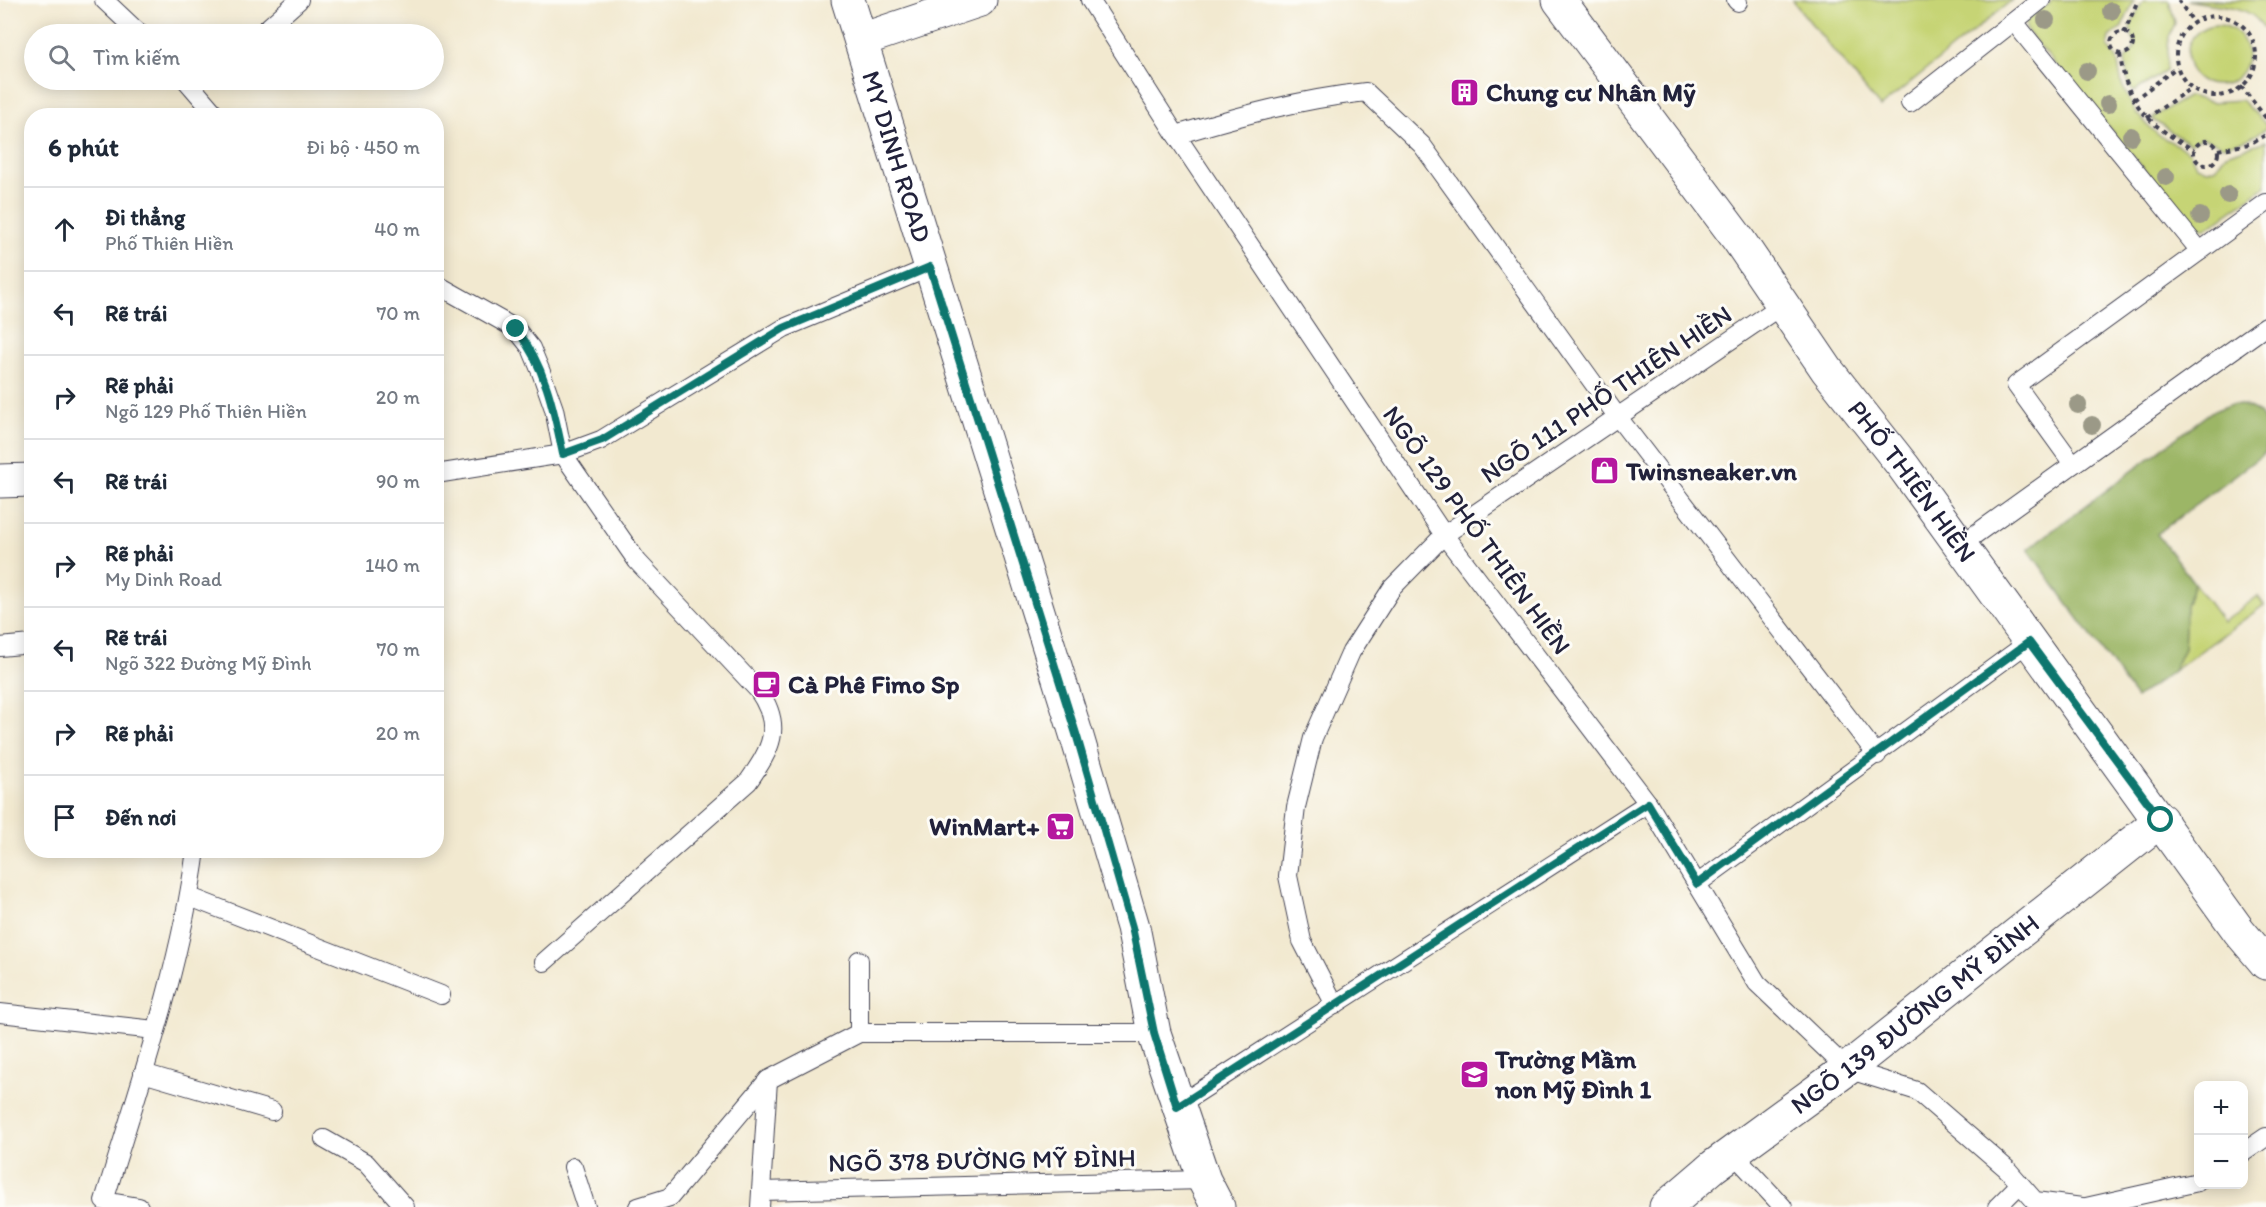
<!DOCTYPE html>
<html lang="vi">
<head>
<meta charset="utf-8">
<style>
  body { margin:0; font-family:Itim,sans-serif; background:#f2f2f3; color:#1f2937 }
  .controls { position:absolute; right:18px; bottom:18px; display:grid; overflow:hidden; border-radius:12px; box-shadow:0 3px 15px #0003 }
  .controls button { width:54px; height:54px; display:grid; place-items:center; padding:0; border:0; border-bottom:2px solid #e0e1e3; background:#fff; color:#1f2937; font:30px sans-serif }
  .stop { position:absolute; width:18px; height:18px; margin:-14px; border:4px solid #0f766e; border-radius:50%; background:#fff }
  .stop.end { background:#0f766e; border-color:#fff; box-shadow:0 2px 6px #0008 }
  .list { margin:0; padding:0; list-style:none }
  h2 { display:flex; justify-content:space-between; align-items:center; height:78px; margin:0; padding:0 24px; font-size:26px }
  h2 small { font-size:20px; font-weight:400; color:#747a83 }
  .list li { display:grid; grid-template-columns:39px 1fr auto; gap:18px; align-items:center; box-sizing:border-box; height:84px; padding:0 24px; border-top:2px solid #e0e1e3 }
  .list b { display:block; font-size:22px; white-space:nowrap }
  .list p { margin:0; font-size:20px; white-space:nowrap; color:#747a83 }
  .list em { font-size:20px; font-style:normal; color:#747a83 }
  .icon { flex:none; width:33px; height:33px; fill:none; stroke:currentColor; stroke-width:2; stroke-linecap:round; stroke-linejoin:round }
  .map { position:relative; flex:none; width:2266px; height:1207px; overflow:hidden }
  .search { position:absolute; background:#fff; box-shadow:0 3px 15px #0003; left:24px; top:24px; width:420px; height:66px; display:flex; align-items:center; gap:15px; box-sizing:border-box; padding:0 21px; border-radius:33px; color:#747a83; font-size:22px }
  .panel { position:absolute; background:#fff; box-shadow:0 3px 15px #0003; left:24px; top:108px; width:420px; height:750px; border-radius:24px }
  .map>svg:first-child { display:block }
  .green { fill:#c6d475; stroke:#747b58; stroke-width:1.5 }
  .forest { fill:#9cb666; stroke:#5f6c50; stroke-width:1.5 }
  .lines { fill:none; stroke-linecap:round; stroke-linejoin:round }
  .service-casing { stroke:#414051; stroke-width:20 }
  .minor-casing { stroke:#414051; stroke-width:35 }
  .tertiary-casing { stroke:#414051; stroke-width:35 }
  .path { stroke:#414051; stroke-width:4; stroke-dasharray:4.5 4.5; stroke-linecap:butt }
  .service { stroke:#fff; stroke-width:18 }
  .minor { stroke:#fff; stroke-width:33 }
  .tertiary { stroke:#fff; stroke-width:33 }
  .tree { fill:#9b9987 }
  .route { stroke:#0f766e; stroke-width:8 }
  .labels { text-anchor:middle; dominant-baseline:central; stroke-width:6; stroke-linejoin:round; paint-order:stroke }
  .poi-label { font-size:26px; font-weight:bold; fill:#22223b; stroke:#fdfcf7; text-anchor:start }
  .street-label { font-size:26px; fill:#22223b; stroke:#fdfcf7 }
</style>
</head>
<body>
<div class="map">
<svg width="2266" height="1207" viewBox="0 0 2266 1207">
  <rect width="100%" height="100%" fill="#fdfcf7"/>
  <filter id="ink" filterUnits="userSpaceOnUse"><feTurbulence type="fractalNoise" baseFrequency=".0167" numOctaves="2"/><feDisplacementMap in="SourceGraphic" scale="12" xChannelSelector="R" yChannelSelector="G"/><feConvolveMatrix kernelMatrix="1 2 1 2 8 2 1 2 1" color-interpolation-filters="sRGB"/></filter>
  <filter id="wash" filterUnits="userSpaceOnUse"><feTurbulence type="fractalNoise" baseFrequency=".008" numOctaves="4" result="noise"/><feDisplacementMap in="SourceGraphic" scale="24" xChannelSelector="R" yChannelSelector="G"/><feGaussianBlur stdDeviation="1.35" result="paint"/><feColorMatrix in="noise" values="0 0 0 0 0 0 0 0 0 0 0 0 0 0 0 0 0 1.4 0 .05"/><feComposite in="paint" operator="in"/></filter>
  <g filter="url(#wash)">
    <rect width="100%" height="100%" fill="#f2e9d0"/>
    <g class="green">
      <path d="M1792,0h220l-132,107z"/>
      <path d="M2053,0h81l-12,27 -12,10 -2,10 9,12 5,26 14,28 22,22 32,17 6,14 10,3 9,-1 11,-14 40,-13v45l-59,42 -14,-1 -167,-197v-9z"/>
      <path d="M2143,0h26l6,23 -6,14 -3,34 -32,21 -6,-7 -3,-26 10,-11 -5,-21z"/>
      <path d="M2188,0h78v32c-16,-32 -48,-24 -78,-32z"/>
      <circle cx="2217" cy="55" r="30"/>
      <path d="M2189,96l22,6 30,-2 25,24v5l-20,11 -22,6 -22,-9 -12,7 -37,-24v-3z"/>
      <path d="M2194,583l29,39 35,-26 6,9 -91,66 11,-23 2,-42z"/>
    </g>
    <path class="forest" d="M2232,404c34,3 34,15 34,48l-109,82 37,49 -8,23 -2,42 -11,23 -37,27 -108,-149 183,-137z"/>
  </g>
  <g filter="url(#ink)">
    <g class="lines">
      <defs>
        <g id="service">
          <path d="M104,0l36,34"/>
          <path d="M1090,0l86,135 268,400 204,268 109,180 90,86 70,22 90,78 28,32 47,6"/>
          <path d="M1736,0l2,2"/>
          <path d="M2014,22l186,229"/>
          <path d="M261,34l38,-34"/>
          <path d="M186,80l31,36"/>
          <path d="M1910,103l131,-103"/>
          <path d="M1176,135c63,-19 125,-36 190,-43l56,53 195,271 260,339"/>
          <path d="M436,284l80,45 15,19 10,24 13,37 9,45 74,107 121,129c26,37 13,59 -10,92l-204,180"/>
          <path d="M2073,464l-57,-79 250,-182"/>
          <path d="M436,474l127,-20 38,-14 183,-112 147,-61"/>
          <path d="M1959,546l307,-220"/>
          <path d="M0,647l32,-3"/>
          <path d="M1697,884l332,-242"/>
          <path d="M190,897l251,98"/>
          <path d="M1335,1005l-33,-64 -14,-65 8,-69 17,-69 38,-86 41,-64 52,-53 338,-230"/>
          <path d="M0,1013l155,17"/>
          <path d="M859,1033v-73"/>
          <path d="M143,1073l129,38"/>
          <path d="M1177,1106l471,-303"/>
          <path d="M324,1139l42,24 39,44"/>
          <path d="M1732,1152l51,55"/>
          <path d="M2244,1152l22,-15"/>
          <path d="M573,1167l13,40"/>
          <path d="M761,1191l443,-11"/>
          <path d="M139,1207l-35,-6c35,-115 76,-231 92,-351"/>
          <path d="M638,1207l32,-10 98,-117 91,-47h295"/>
          <path d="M760,1207l8,-127"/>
          <path d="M1997,1207l23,-23"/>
          <path d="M2086,1207l112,-25"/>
        </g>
        <g id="minor">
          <path id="s1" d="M1559,0l179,239 89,131 76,96 336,465 27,32"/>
          <path d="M861,40l119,-40"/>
          <path d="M0,481l32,-1"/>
          <path id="s2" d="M1666,1207l48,-41 133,-97 314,-249"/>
        </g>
        <g id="tertiary">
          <path id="s3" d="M848,0l229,737 56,190 21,106 50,147 14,27"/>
        </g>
      </defs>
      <use href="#service" class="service-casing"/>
      <use href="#minor" class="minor-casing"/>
      <use href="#tertiary" class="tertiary-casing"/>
      <g class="path">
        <path d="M2178,0l16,23"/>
        <circle cx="2216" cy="56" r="40"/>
        <circle cx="2122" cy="43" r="11"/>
        <path d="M2124,33l14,-33"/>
        <path d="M2120,54c6,52 31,72 74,96"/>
        <path d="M2241,86l25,32"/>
        <path d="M2134,100l43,-33"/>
        <path d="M2147,118l44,-30"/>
        <circle cx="2206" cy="153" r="12"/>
        <path d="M2218,150l31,-6 17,-9"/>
      </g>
      <use href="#service" class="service"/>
      <use href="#minor" class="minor"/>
      <use href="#tertiary" class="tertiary"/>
    </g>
    <g class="tree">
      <circle cx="2111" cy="11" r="9"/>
      <circle cx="2046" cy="20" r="9"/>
      <circle cx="2087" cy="71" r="9"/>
      <circle cx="2108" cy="104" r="9"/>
      <circle cx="2131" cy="136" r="9"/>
      <circle cx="2166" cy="177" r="9"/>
      <circle cx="2228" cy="195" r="9"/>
      <circle cx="2200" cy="216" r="9"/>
      <circle cx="2078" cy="405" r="9"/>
      <circle cx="2092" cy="425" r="9"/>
    </g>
  </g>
  <g class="lines" filter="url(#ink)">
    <path class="route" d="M516,329c29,36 38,81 47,125l39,-14 182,-112 146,-61 147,470 55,190 22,106 23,74 471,-304 49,81 332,-242 132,178"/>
  </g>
  <defs>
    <symbol id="building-square" viewBox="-11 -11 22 22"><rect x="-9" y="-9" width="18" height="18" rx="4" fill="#b5179e" stroke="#fdfcf7"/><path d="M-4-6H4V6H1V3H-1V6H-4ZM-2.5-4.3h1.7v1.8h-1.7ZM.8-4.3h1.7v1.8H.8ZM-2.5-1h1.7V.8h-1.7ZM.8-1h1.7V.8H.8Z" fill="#fff"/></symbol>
    <symbol id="shop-square" viewBox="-11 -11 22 22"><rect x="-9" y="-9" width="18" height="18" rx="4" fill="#b5179e" stroke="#fdfcf7"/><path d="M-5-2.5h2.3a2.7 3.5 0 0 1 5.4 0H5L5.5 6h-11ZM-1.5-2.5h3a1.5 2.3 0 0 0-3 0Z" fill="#fff"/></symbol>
    <symbol id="cafe-square" viewBox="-11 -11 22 22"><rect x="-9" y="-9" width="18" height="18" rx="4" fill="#b5179e" stroke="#fdfcf7"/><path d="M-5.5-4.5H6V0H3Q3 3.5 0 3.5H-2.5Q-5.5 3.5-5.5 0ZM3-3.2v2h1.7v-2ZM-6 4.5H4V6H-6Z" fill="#fff"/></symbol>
    <symbol id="supermarket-square" viewBox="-11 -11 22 22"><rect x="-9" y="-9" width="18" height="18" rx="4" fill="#b5179e" stroke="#fdfcf7"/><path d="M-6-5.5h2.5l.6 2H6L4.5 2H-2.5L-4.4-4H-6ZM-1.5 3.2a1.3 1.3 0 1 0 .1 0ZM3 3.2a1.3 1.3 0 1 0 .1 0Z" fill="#fff"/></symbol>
    <symbol id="school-square" viewBox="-11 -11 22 22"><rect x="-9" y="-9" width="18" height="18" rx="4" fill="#b5179e" stroke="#fdfcf7"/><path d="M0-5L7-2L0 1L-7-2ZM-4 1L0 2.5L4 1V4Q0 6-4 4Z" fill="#fff"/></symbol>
  </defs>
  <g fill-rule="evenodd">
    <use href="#building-square" x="1448" y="76" width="33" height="33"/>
    <use href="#shop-square" x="1588" y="454" width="33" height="33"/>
    <use href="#cafe-square" x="750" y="668" width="33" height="33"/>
    <use href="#supermarket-square" x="1044" y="810" width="33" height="33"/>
    <use href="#school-square" x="1458" y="1058" width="33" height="33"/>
  </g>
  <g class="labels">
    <g class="poi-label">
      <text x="1486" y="92">Chung cư Nhân Mỹ</text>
      <text x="1626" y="471">Twinsneaker.vn</text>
      <text x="788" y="684">Cà Phê Fimo Sp</text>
      <text x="1040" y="826" text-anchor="end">WinMart+</text>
      <text x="1495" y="1059">Trường Mầm<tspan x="1495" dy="30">non Mỹ Đình 1</tspan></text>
    </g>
    <g class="street-label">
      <text stroke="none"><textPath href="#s3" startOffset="164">MY DINH ROAD</textPath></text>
      <text transform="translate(1606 394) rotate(-34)">NGÕ 111 PHỐ THIÊN HIỀN</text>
      <text stroke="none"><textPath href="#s1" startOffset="597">PHỐ THIÊN HIỀN</textPath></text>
      <text transform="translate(1477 530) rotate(54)">NGÕ 129 PHỐ THIÊN HIỀN</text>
      <text stroke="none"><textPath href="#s2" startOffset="315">NGÕ 139 ĐƯỜNG MỸ ĐÌNH</textPath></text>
      <text transform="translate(982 1160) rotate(-1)">NGÕ 378 ĐƯỜNG MỸ ĐÌNH</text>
    </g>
  </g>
</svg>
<div class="controls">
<button>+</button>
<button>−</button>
</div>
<div class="stop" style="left:2161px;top:820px"></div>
<div class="stop end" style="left:516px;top:329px"></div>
<div class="search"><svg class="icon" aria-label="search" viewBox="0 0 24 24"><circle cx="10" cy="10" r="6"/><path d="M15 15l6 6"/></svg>Tìm kiếm</div>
<section class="panel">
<h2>6 phút<small>Đi bộ · 450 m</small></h2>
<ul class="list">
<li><svg class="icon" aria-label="ahead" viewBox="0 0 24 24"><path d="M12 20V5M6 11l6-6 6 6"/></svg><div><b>Đi thẳng</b><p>Phố Thiên Hiền</p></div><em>40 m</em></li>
<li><svg class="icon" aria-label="left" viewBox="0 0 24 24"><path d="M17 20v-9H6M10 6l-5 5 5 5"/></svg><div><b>Rẽ trái</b></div><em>70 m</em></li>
<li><svg class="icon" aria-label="right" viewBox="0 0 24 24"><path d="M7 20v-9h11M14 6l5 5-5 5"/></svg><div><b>Rẽ phải</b><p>Ngõ 129 Phố Thiên Hiền</p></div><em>20 m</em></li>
<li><svg class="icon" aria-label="left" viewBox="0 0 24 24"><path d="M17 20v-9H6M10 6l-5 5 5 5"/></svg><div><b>Rẽ trái</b></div><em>90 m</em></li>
<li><svg class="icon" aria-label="right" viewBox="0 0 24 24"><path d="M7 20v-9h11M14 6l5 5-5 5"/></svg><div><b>Rẽ phải</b><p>My Dinh Road</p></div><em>140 m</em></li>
<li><svg class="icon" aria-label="left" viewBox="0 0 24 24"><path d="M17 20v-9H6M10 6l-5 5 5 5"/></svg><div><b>Rẽ trái</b><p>Ngõ 322 Đường Mỹ Đình</p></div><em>70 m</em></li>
<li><svg class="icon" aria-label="right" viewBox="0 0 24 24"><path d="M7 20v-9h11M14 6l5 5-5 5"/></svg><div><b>Rẽ phải</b></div><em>20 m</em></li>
<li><svg class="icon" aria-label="arrive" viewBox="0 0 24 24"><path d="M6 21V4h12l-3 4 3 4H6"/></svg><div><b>Đến nơi</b></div></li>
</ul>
</section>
</div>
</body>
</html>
